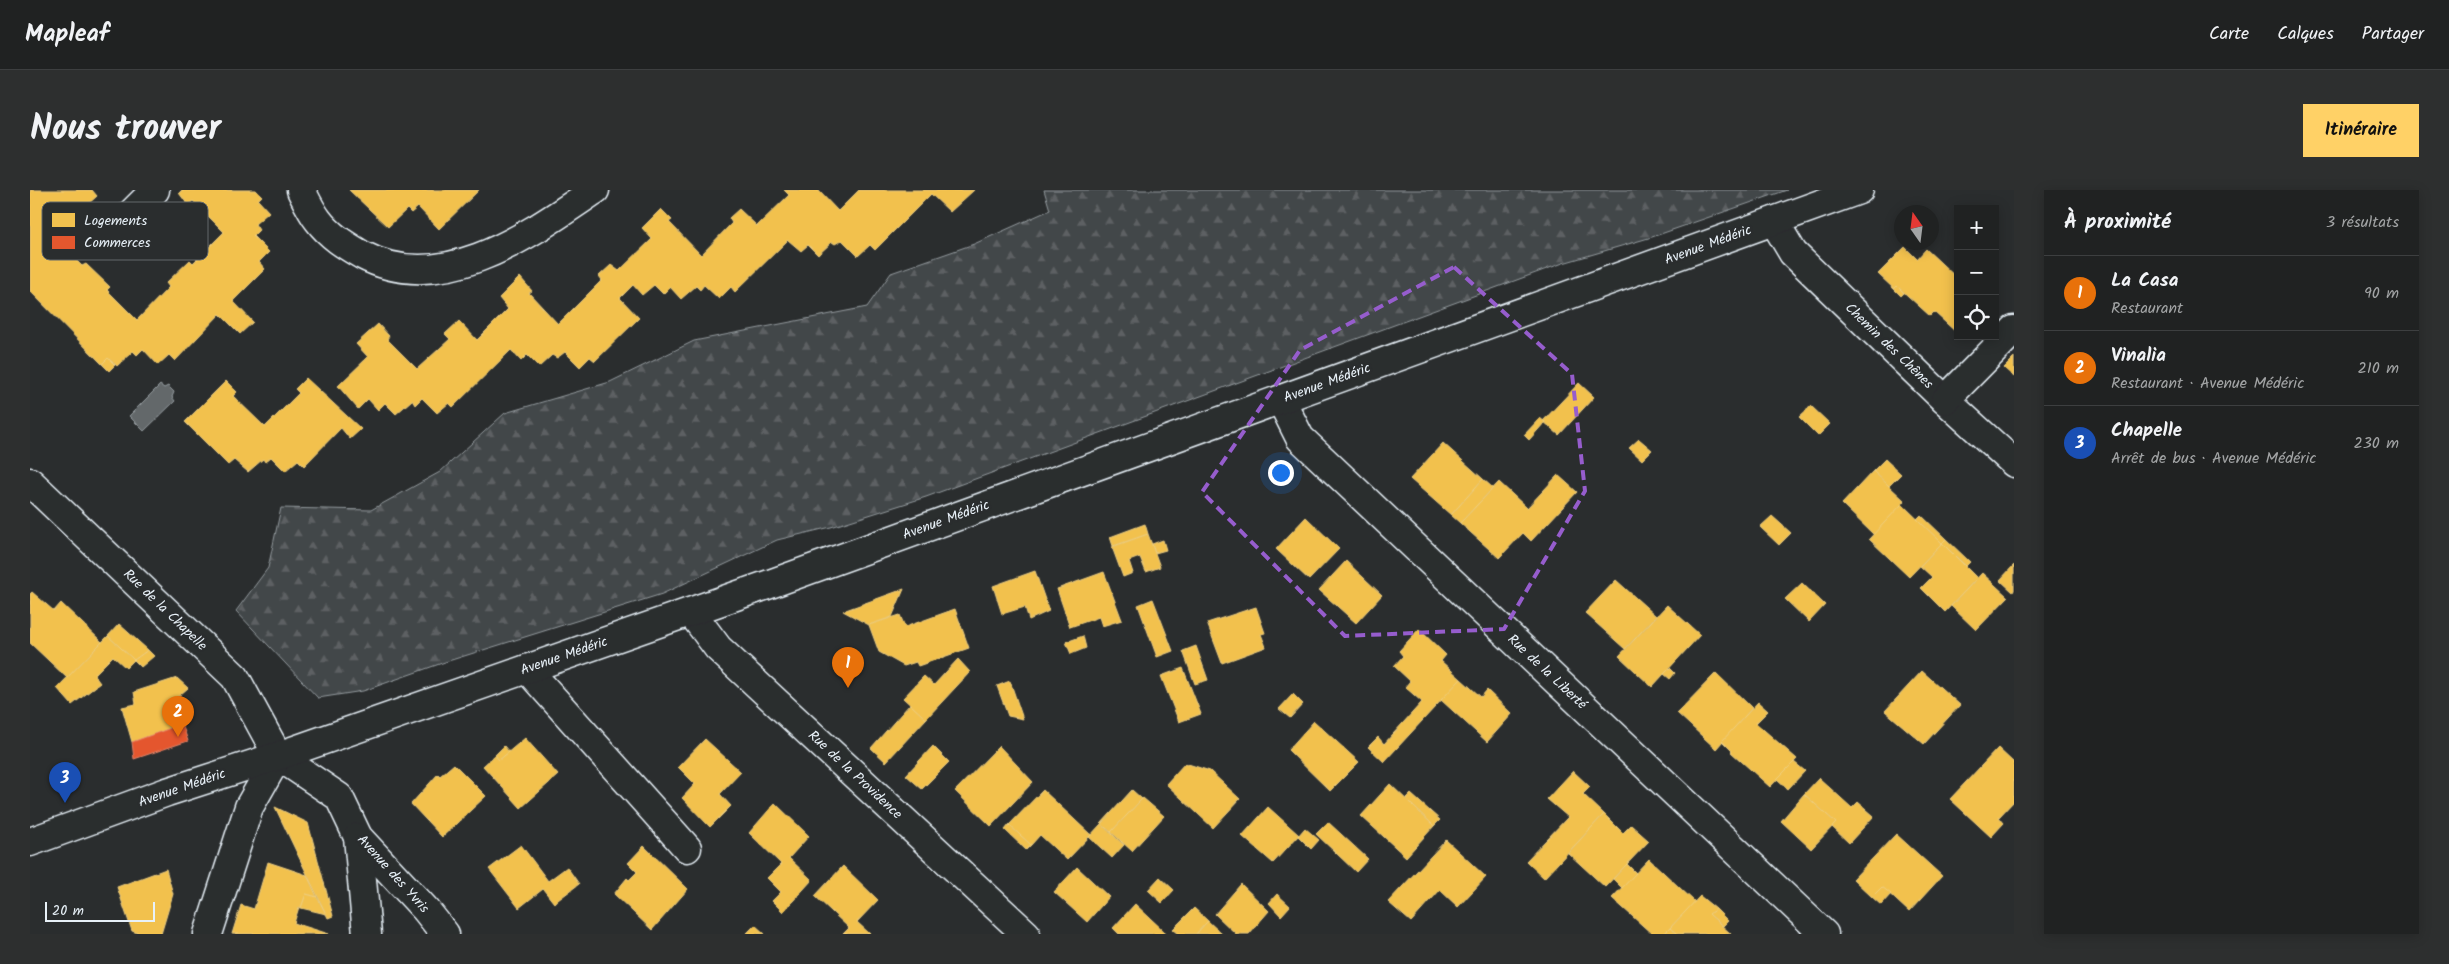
<!DOCTYPE html>
<html lang="fr">
<head>
<meta charset="utf-8">
<style>
  body { margin:0; font-family:Kalam,sans-serif; background:#2d2f2f; color:#f1f3f6 }
  .controls { position:absolute; right:15px; top:15px; display:grid; overflow:hidden; border-radius:0px; box-shadow:0 2px 12px #0003 }
  .controls button { width:45px; height:45px; display:grid; place-items:center; padding:0; border:0; border-bottom:1px solid #3d3f40; background:#202222; color:#f1f3f6; font:25px sans-serif }
  .compass { position:absolute; left:1864px; top:15px; width:45px; height:45px; border-radius:50%; background:#202222; box-shadow:0 2px 12px #0003; rotate:346deg }
  .scale { position:absolute; left:15px; bottom:12px; width:110px; box-sizing:border-box; padding-left:5px; border:2px solid #e8f1f8; border-top:0; font-size:14px; line-height:18px; white-space:nowrap; color:#e8f1f8; -webkit-text-stroke:4px #2a2d2e; paint-order:stroke }
  .you { position:absolute; left:1250px; top:282px; width:18px; height:18px; margin:-12px; border:4px solid #fff; border-radius:50%; background:#1a73e8; box-shadow:0 0 0 8px #1a73e833 }
  .badge { display:grid; place-items:center; width:32px; height:32px; border-radius:50%; background:#ffd166; color:#fff; font-size:16px; font-weight:700 }
  .pin { position:absolute; translate:-50% -41px; filter:drop-shadow(0 1px 2px #0008) }
  .pin::after { content:''; position:absolute; top:26px; width:18px; height:15px; background:inherit; clip-path:polygon(0 0,100% 0,50% 100%) }
  .list { margin:0; padding:0; list-style:none }
  h2 { display:flex; justify-content:space-between; align-items:center; height:65px; margin:0; padding:0 20px; font-size:21px }
  h2 small { font-size:16px; font-weight:400; color:#a2a4a5 }
  .list li { display:grid; grid-template-columns:32px 1fr auto; gap:15px; align-items:center; box-sizing:border-box; height:75px; padding:0 20px; border-top:1px solid #3d3f40 }
  .list b { display:block; font-size:19px; white-space:nowrap }
  .list p { margin:0; font-size:16px; white-space:nowrap; color:#a2a4a5 }
  .list em { font-size:16px; font-style:normal; color:#a2a4a5 }
  .icon { flex:none; width:28px; height:28px; fill:none; stroke:currentColor; stroke-width:2; stroke-linecap:round; stroke-linejoin:round }
  .map { position:relative; flex:none; width:1984px; height:744px; overflow:hidden; border-radius:0px }
  header { display:flex; align-items:center; gap:30px; box-sizing:border-box; height:70px; padding:0 25px; background:#202222; border-bottom:1px solid #3d3f40 }
  header strong { font-size:24px }
  nav { display:flex; gap:28px; margin-inline-start:auto; font-size:18px }
  .intro { display:flex; align-items:center; justify-content:space-between; box-sizing:border-box; height:120px; padding:0 30px }
  h1 { margin:0; font-size:35px }
  .button { padding:12px 22px; border-radius:0px; background:#ffd166; color:#111; font-size:18px; font-weight:700 }
  main { display:flex; gap:30px; padding:0 30px }
  aside { flex:1; background:#202222; border-radius:0px; box-shadow:0 2px 12px #0003 }
  .map>svg:first-child { display:block }
  .forest { fill:url(#forest-firs); stroke:#959ca0 }
  .water { fill:#63686b; stroke:#989fa3 }
  .homes { fill:#f2c14e; stroke:#efcf81 }
  .shops { fill:#e4572e; stroke:#e5856b }
  .lines { fill:none; stroke-linecap:round; stroke-linejoin:round }
  .minor-casing { stroke:#e8f1f8; stroke-width:31 }
  .major-casing { stroke:#e8f1f8; stroke-width:31 }
  .minor { stroke:#2a2d2e; stroke-width:28 }
  .major { stroke:#2a2d2e; stroke-width:28 }
  .marked { fill:none; stroke:#965dcd; stroke-width:4; stroke-dasharray:10 6; stroke-linejoin:round }
  .labels { text-anchor:middle; dominant-baseline:central; stroke-width:5; stroke-linejoin:round; paint-order:stroke }
  .street-label { font-size:14px; fill:#e8f1f8; stroke:#2a2d2e }
  .key { fill:#2a2d2e; stroke:#63686b; stroke-width:1 }
  .key-label { font-size:14px; fill:#e8f1f8 }
</style>
</head>
<body>
<header>
<strong>Mapleaf</strong>
<nav><a>Carte</a><a>Calques</a><a>Partager</a></nav>
</header>
<div class="intro"><h1>Nous trouver</h1><a class="button">Itinéraire</a></div>
<main>
<div class="map">
<svg width="1984" height="744" viewBox="0 0 1984 744">
  <defs>
    <pattern id="forest-firs" width="22" height="20" patternUnits="userSpaceOnUse" patternTransform="scale(1.25)"><rect width="22" height="20" fill="#424648"/><path d="M5 1l3.5 6h-7zM16 11l3.5 6h-7z" fill="#5d6163"/></pattern>
  </defs>
  <rect width="100%" height="100%" fill="#2a2d2e"/>
  <filter id="ink" filterUnits="userSpaceOnUse"><feTurbulence type="fractalNoise" baseFrequency=".02" numOctaves="2"/><feDisplacementMap in="SourceGraphic" scale="10" xChannelSelector="R" yChannelSelector="G"/><feConvolveMatrix kernelMatrix="1 2 1 2 8 2 1 2 1" color-interpolation-filters="sRGB"/></filter>
  <g filter="url(#ink)">
    <path class="forest" d="M1014,0h743l-135,47 -89,26 -637,234 -95,30 -54,13 -115,54 -217,68 -82,29 -45,7 -82,-87 32,-43 13,-60 90,2 69,-38 65,-59 105,-31 84,-41 173,-34 24,-34 83,-29 76,-34z"/>
    <path class="water" d="M130,195l4,3 4,-2 6,6 -2,5 3,4 -31,30 -15,-15z"/>
    <g class="homes">
      <path d="M0,0h62l5,6 -11,10 -3,-3 -32,32 31,31 4,-2 24,23 -3,3 30,30 32,-33 -3,-4 24,-23 3,3 31,-31 -31,-31 -5,4 -9,-12 3,-3h74l6,6 -4,4 11,12 -14,12 4,6 -6,6 16,16 -10,10 6,7 -32,32 20,21 -13,12 -20,-20 -45,47 -6,-6 -11,10 -15,-16 -6,6 -4,-4 -16,15 -9,-8 -6,6 -72,-73z"/>
      <path d="M319,0h130l-40,39 -21,-22 -7,6 -4,-4 -19,18z"/>
      <path d="M754,0h34l20,21 21,-21h115l-24,22 -19,-18 -56,56 -5,-5 -12,11 -16,-16 -7,4 -3,-2 -14,13 -10,-10 -7,6 -13,-11 -53,52 -4,-5 -12,12 -15,-14 -4,5 -4,-4 -15,13 -11,-12 -7,7 -9,-9 -12,10 -9,-10 -13,13 19,20 -44,43 -5,-4 -10,10 -15,-15 -8,6 -5,-3 -13,12 -12,-12 -6,6 -10,-11 -58,57 -4,-4 -12,10 -15,-15 -7,7 -3,-5 -16,14 -11,-11 -7,7 -10,-11 -10,10 -20,-23 30,-29 -12,-13 22,-20 11,12 -2,3 30,30 33,-30 -5,-5 14,-13 18,19 31,-31 -9,-11 21,-21 12,14 -3,2 29,31 44,-44 -3,-4 12,-11 8,6 33,-32 -10,-11 19,-19 11,11 -3,2 32,33 31,-32 -3,-5 10,-9 18,17 32,-31z"/>
      <path d="M1875,57l12,12 9,-10 32,30v55l-24,-22 -4,4 -33,-30 -3,3 -16,-15z"/>
      <path d="M1867,96l7,7 -3,3 -7,-7z"/>
      <path d="M78,168l7,7 -6,6 -7,-7z"/>
      <path d="M1984,168v19l-10,-9z"/>
      <path d="M276,188l55,51 -11,10 -9,-11 -37,38 -6,-6 -13,11 -14,-14 -6,5 -2,-3 -15,13 -14,-12 -6,5 -43,-43 41,-41 11,11 -4,4 32,31 34,-34 -4,-4z"/>
      <path d="M1549,193l15,14 -35,38 -16,-14z"/>
      <path d="M1781,216l19,18 -12,12 -19,-19z"/>
      <path d="M1510,228l5,4 -16,18 -5,-5z"/>
      <path d="M1609,249l13,11 -10,10 -13,-12z"/>
      <path d="M1413,253l40,36 -32,36 -41,-36z"/>
      <path d="M1855,269l16,15 -12,12 -16,-15z"/>
      <path d="M1843,281l32,30 -31,34 -32,-31z"/>
      <path d="M1528,285l19,17 -46,49 -8,-8 -24,25 -39,-35 39,-41 28,26z"/>
      <path d="M1453,289l10,9 -33,35 -9,-8z"/>
      <path d="M1872,314l40,39 -33,34 -40,-38z"/>
      <path d="M1891,325l25,24 -4,4 -25,-24z"/>
      <path d="M1742,326l19,17 -12,12 -19,-18z"/>
      <path d="M1276,327l33,32 -30,31 -33,-31z"/>
      <path d="M1115,334l3,10 -35,12 -3,-9z"/>
      <path d="M1118,344l12,33 -14,5 -6,-15 -11,4 4,12 -10,4 -11,-30z"/>
      <path d="M1916,349l24,23 -4,4 -24,-23z"/>
      <path d="M1133,350l3,10 -11,3 -3,-9z"/>
      <path d="M1912,353l35,35 -32,34 -24,-24 11,-11 -12,-11z"/>
      <path d="M1316,371l36,34 -26,28 -37,-33z"/>
      <path d="M1984,375v25l-1,2 -13,-12z"/>
      <path d="M1005,381l14,40 -20,9 -4,-13 -23,7 -9,-28z"/>
      <path d="M1074,382l18,48 -20,6 -3,-9 -29,10 -13,-38z"/>
      <path d="M1952,383l26,24 -32,33 -25,-24z"/>
      <path d="M1586,390l40,36 -31,33 -40,-36z"/>
      <path d="M1772,393l23,22 -16,17 -24,-23z"/>
      <path d="M874,399l-12,28 -23,8 -26,-14z"/>
      <path d="M2,402l22,19 7,-8 41,39 -35,36 -37,-35v-49z"/>
      <path d="M1123,409l20,52 -16,6 -19,-52z"/>
      <path d="M1637,415l33,30 -48,52 -33,-31z"/>
      <path d="M1226,417l9,26 -4,1 5,13 -44,16 -15,-40z"/>
      <path d="M925,419l14,39 -51,18 -2,-4 -12,4 -25,-14 -10,-27 31,-10 5,12z"/>
      <path d="M89,434l29,26 -14,10 -26,-24z"/>
      <path d="M1389,439l27,26 -5,6 20,18 -77,83 -16,-15 10,-10 6,7 38,-42 -17,-15 5,-6 -16,-15 9,-10 -4,-5z"/>
      <path d="M78,446l26,24 -8,8 -13,-12 -19,19 6,8 -28,22 -15,-17z"/>
      <path d="M1053,446l3,12 -15,6 -5,-12z"/>
      <path d="M1166,456l12,34 -13,4 -12,-33z"/>
      <path d="M118,460l6,6 -13,11 -7,-7z"/>
      <path d="M928,469l12,13 -44,47 -23,-21 21,-22 10,9z"/>
      <path d="M1153,478l18,46 -22,8 -18,-46z"/>
      <path d="M1640,478l5,5 -5,6 -6,-5z"/>
      <path d="M1892,481l38,34 -36,39 -39,-33z"/>
      <path d="M1686,483l36,35 -36,41 -39,-36z"/>
      <path d="M147,488l11,10 -14,12 8,24 -50,18 -10,-35 14,-3 -2,-12z"/>
      <path d="M1431,489l20,18 6,-7 25,24 -25,28 -46,-42z"/>
      <path d="M980,491l13,38 -15,-3 -11,-30z"/>
      <path d="M1263,504l10,10 -13,14 -11,-9z"/>
      <path d="M1728,512l10,9 -12,12 41,36 -27,28 -39,-35 1,-1 -10,-10z"/>
      <path d="M880,514l16,15 -40,43 -15,-14z"/>
      <path d="M1284,531l45,41 -29,29 -42,-41z"/>
      <path d="M495,548l33,37 -37,33 -38,-42 12,-11 4,5z"/>
      <path d="M675,549l36,33 -21,22 11,12 -21,21 -28,-29 13,-14 -17,-17z"/>
      <path d="M474,556l5,6 -10,8 -4,-5z"/>
      <path d="M903,556l16,16 -27,27 -16,-14z"/>
      <path d="M969,556l34,36 -42,44 -36,-35z"/>
      <path d="M1968,558l16,15v38l-15,16 5,6 -13,14 -41,-38z"/>
      <path d="M1764,572l11,9 -17,18 -11,-10z"/>
      <path d="M1155,573l25,8 30,28 -27,29 -47,-44z"/>
      <path d="M424,574l32,32 -44,41 -31,-33 27,-30 2,2z"/>
      <path d="M1543,581l17,16 -7,7 21,20 -60,64 -18,-17 42,-44 -21,-18z"/>
      <path d="M1789,588l33,30 6,-6 16,14 -25,27 -17,-16 4,-4 -32,-29z"/>
      <path d="M1360,594l44,42 -28,31 -45,-41z"/>
      <path d="M1013,600l48,45 -24,25 -27,-25 -9,10 -22,-20z"/>
      <path d="M1102,600l10,9 -31,33 -10,-8z"/>
      <path d="M1381,604l29,26 -6,6 -28,-27z"/>
      <path d="M1774,604l32,29 -25,26 -30,-28z"/>
      <path d="M1113,608l21,18 -32,35 -21,-19z"/>
      <path d="M745,613l34,33 -20,22 23,22 -29,32 -11,-11 9,-9 -14,-14 14,-14 -32,-31z"/>
      <path d="M245,617l33,16 25,93 -5,2z"/>
      <path d="M1238,617l31,28 -26,28 -31,-27z"/>
      <path d="M1574,624l19,19 8,-8 18,16 -44,46 -37,-34z"/>
      <path d="M1298,632l40,37 -12,13 -40,-38z"/>
      <path d="M1071,634l23,21 -12,13 -23,-21z"/>
      <path d="M979,635l22,20 -5,5 -21,-20z"/>
      <path d="M1275,638l14,12 -8,9 -13,-13z"/>
      <path d="M1866,644l46,42 -33,36 -27,-25 -10,10 -19,-18z"/>
      <path d="M1416,650l40,37 -28,30 -18,-17 -29,32 -23,-20z"/>
      <path d="M491,655l27,36 19,-14 12,17 -25,19 -11,-14 -24,19 -30,-39z"/>
      <path d="M614,656l44,43 -36,41 -38,-36 13,-16 2,2 8,-8 -9,-9z"/>
      <path d="M1619,669l46,43 -31,32h-12l-40,-36z"/>
      <path d="M238,672l39,13 10,22 -11,-3 -5,14 -2,-1 -5,16 35,11h-97l9,-29 13,4z"/>
      <path d="M1597,674l9,9 -14,15 -9,-9z"/>
      <path d="M813,676l35,34 -21,22 13,12h-27l6,-6 -34,-32z"/>
      <path d="M1047,677l32,30 -22,25 -33,-30z"/>
      <path d="M136,679l7,25 -12,40h-21l-8,-3 -15,-44z"/>
      <path d="M1130,687l14,13 -12,13 -14,-13z"/>
      <path d="M1211,694l28,27 -20,23h-13l-21,-20z"/>
      <path d="M1852,697l9,7 -10,11 -9,-8z"/>
      <path d="M276,704l11,3 9,17 -25,-6z"/>
      <path d="M1247,704l13,12 -9,10 -12,-13z"/>
      <path d="M1670,706l16,13 -7,5 22,20h-54l-7,-6z"/>
      <path d="M1105,714l30,28 -1,2h-45l-6,-6z"/>
      <path d="M1164,718l14,13 -12,13h-17l-6,-5z"/>
      <path d="M1686,719l12,12 -5,5 -14,-12z"/>
      <path d="M1178,731l14,13h-26z"/>
      <path d="M725,735l10,9h-19z"/>
      <path d="M1640,738l7,6h-13z"/>
    </g>
    <path class="shops" d="M152,534l6,17 -54,18 -2,-17z"/>
    <g class="lines">
      <defs>
        <g id="minor">
          <path d="M271,0c5,10 10,21 17,30 12,16 27,25 44,35 81,43 168,-21 233,-65"/>
          <path d="M1744,31l19,32 152,147 69,63"/>
          <path d="M89,36l36,-36"/>
          <path d="M1251,210l19,38 524,496"/>
          <path d="M1915,210l69,-70"/>
          <path d="M0,292l205,195 43,79 61,41 19,40 68,73 19,24"/>
          <path d="M661,422l27,36 308,286"/>
          <path d="M497,479l160,179"/>
          <path d="M328,647l9,97"/>
          <path d="M178,744l41,-127 29,-51"/>
        </g>
        <path id="major" d="M0,652l137,-50 111,-36 492,-172 1089,-394"/>
      </defs>
      <use href="#minor" class="minor-casing"/>
      <use href="#major" class="major-casing"/>
      <use href="#minor" class="minor"/>
      <use href="#major" class="major"/>
    </g>
  </g>
  <path class="marked" d="M1424,77l118,107 13,117 -81,138 -159,7 -143,-144 98,-142z"/>
  <g class="labels">
    <g class="street-label">
      <text transform="translate(1678 55) rotate(-20)">Avenue Médéric</text>
      <text transform="translate(1859 156) rotate(44)">Chemin des Chênes</text>
      <text transform="translate(1297 193) rotate(-20)">Avenue Médéric</text>
      <text transform="translate(916 330) rotate(-20)">Avenue Médéric</text>
      <text transform="translate(135 420) rotate(44)">Rue de la Chapelle</text>
      <text transform="translate(534 466) rotate(-19)">Avenue Médéric</text>
      <text transform="translate(1517 482) rotate(43)">Rue de la Liberté</text>
      <text transform="translate(825 585) rotate(43)">Rue de la Providence</text>
      <text transform="translate(152 598) rotate(-19)">Avenue Médéric</text>
      <text transform="translate(363 684) rotate(48)">Avenue des Yvris</text>
    </g>
  </g>
  <rect x="12" y="12" width="166" height="58" rx="8" class="key"/>
  <rect x="22" y="23" width="23" height="14" fill="#f2c14e"/>
  <rect x="22" y="46" width="23" height="13" fill="#e4572e"/>
  <g class="key-label">
    <text x="54" y="35">Logements</text>
    <text x="54" y="57">Commerces</text>
  </g>
</svg>
<div class="controls">
<button>+</button>
<button>−</button>
<button><svg class="icon" aria-label="locate" viewBox="0 0 24 24"><circle cx="12" cy="12" r="6"/><path d="M12 2v4M12 18v4M2 12h4M18 12h4"/></svg></button>
</div>
<svg class="compass" viewBox="-18 -18 36 36"><path d="M0-13l5 13h-10z" fill="#e53935"/><path d="M0 13l5-13h-10z" fill="#a2a4a5"/></svg>
<div class="scale">20 m</div>
<div class="you"></div>
<div class="pin badge" style="left:818px;top:498px;background:#e8710a">1</div>
<div class="pin badge" style="left:148px;top:547px;background:#e8710a">2</div>
<div class="pin badge" style="left:35px;top:613px;background:#1a4fb4">3</div>
</div>
<aside>
<h2>À proximité<small>3 résultats</small></h2>
<ul class="list">
<li><span class="badge" style="background:#e8710a">1</span><div><b>La Casa</b><p>Restaurant</p></div><em>90 m</em></li>
<li><span class="badge" style="background:#e8710a">2</span><div><b>Vinalia</b><p>Restaurant · Avenue Médéric</p></div><em>210 m</em></li>
<li><span class="badge" style="background:#1a4fb4">3</span><div><b>Chapelle</b><p>Arrêt de bus · Avenue Médéric</p></div><em>230 m</em></li>
</ul>
</aside>
</main>
</body>
</html>
